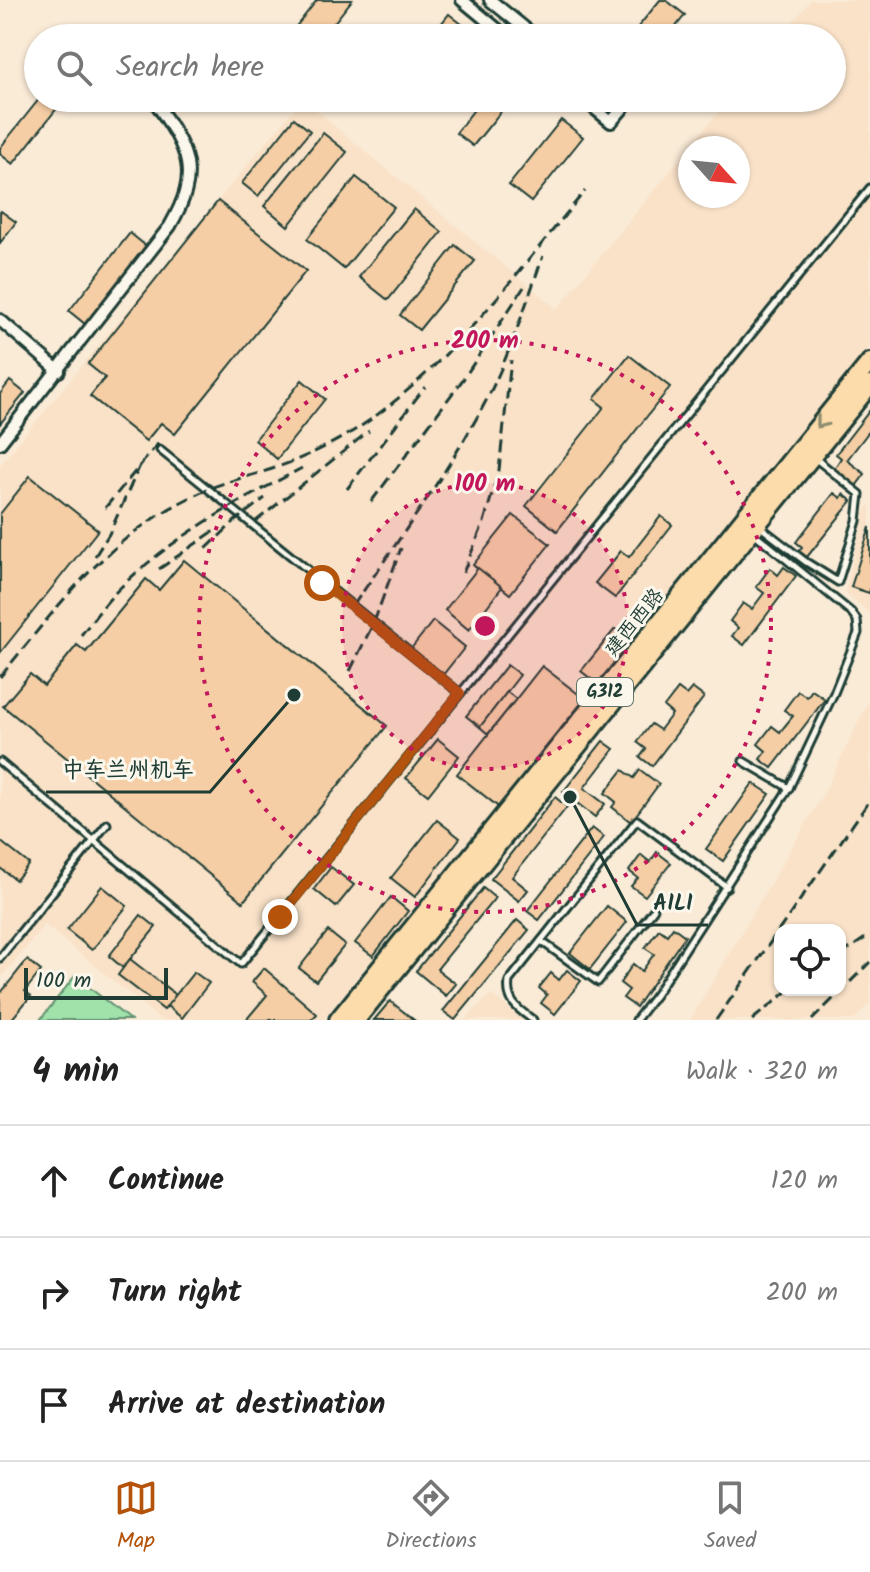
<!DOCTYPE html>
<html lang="en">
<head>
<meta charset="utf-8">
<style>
  body { margin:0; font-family:Kalam,"LXGW WenKai TC",sans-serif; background:#f6f6f6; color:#222 }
  .controls { position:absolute; right:24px; bottom:24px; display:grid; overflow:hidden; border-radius:16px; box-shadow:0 2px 6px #0004 }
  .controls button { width:72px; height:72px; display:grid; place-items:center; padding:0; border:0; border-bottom:2px solid #e0e0e0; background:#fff; color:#222; font:40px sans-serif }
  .compass { position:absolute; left:678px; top:136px; width:72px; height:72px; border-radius:50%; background:#fff; box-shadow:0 2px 6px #0004; rotate:117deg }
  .scale { position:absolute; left:24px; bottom:20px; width:144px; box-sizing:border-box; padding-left:8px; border:4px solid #1f3d34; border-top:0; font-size:22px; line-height:28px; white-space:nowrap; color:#1f3d34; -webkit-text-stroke:6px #fbf7ec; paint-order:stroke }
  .stop { position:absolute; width:24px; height:24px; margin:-18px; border:6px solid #b45309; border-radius:50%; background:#fff }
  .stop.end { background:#b45309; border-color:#fff; box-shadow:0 2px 8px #0008 }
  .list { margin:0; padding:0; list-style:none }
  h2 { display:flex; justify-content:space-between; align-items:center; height:104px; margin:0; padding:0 32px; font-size:34px }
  h2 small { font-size:26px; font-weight:400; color:#767676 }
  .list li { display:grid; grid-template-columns:52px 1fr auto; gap:24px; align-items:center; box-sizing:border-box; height:112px; padding:0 32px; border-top:2px solid #e0e0e0 }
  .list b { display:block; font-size:30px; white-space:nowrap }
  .list em { font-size:26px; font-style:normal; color:#767676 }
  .icon { flex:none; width:44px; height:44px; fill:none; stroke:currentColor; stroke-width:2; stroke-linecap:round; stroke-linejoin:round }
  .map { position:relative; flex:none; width:870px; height:1020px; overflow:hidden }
  .search { position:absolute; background:#fff; box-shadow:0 2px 6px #0004; left:24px; right:24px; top:24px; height:88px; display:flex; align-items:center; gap:20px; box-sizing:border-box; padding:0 28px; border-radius:44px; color:#767676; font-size:30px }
  .sheet { height:440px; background:#fff }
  nav { display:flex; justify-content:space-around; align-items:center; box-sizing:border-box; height:112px; border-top:2px solid #e0e0e0; background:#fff; font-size:22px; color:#767676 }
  nav a { display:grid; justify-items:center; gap:4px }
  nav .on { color:#b45309 }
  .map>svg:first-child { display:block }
  .built { fill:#f9e2c8; fill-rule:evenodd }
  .green { fill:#a1e2ab; stroke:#609070; stroke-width:2 }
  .building { fill:#f6cea5; stroke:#1f3d34; stroke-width:2 }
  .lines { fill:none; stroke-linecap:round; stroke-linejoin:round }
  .service-casing { stroke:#1f3d34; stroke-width:11 }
  .minor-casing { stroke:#1f3d34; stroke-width:16 }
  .trunk-casing { stroke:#1f3d34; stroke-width:22 }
  .service { stroke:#fbf7ec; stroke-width:5 }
  .minor { stroke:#fbf7ec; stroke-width:10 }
  .trunk { stroke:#fddcac; stroke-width:16 }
  .rail { stroke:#1f3d34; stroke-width:3; stroke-dasharray:12 6; stroke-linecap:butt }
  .oneway { stroke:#8e8c70 }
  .route { stroke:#b45309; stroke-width:10 }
  .ring { fill:none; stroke:#c2185b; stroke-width:4; stroke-dasharray:4 8 }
  .labels { text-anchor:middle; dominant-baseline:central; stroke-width:6; stroke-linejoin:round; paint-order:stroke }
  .shield { fill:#fbf7ec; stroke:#61756b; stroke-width:2 }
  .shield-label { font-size:18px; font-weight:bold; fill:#1f3d34 }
  .street-label { font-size:20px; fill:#1f3d34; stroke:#fbf7ec }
  .centre { fill:#c2185b; stroke:#fbf7ec; stroke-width:4 }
  .ring-label { font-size:24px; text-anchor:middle; font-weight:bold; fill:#c2185b; stroke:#fbf7ec; stroke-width:6; stroke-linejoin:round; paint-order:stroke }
  .leader { fill:none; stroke:#1f3d34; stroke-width:3 }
  .callout-dot { fill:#1f3d34; stroke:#fbf7ec; stroke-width:3 }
  .callout-label { font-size:22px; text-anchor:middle; font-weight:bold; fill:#1f3d34; stroke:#fbf7ec; stroke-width:6; stroke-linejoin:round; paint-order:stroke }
</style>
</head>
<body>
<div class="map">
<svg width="870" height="1020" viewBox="0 0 870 1020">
  <rect width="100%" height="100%" fill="#faebd7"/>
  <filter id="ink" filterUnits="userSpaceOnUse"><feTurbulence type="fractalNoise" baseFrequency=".0125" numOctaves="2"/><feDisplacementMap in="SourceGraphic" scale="16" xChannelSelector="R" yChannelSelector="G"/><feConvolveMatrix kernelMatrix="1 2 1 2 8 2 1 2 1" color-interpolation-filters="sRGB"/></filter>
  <g filter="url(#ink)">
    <g class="built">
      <path d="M811,0h59v346l-547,674h-162l-116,-95 -45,54v-514l302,-366 255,210 173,-211h102v-60h-53zM690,148h48v48h-48z"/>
      <path d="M870,504v110l-25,-22 19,-77z"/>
      <path d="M870,698v305l-16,17h-164l135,-229zM840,930v60h-60v-60z"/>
      <path d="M491,994l32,26h-58z"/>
    </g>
    <path class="green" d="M75,976l55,44h-90z"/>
    <g class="building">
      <path d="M317,0h35l-30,38h-35z"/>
      <path d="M660,0h6l19,15 -18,23h-38z"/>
      <path d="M449,14l28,22 -1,2h-46z"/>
      <path d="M40,98h25l-52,66 -13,-10v-6z"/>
      <path d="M483,98h6l14,11 -30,37 -17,-13z"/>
      <path d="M294,118l16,13 -52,65 -16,-13z"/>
      <path d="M561,120l22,17 -52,65 -22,-17z"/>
      <path d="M323,133l24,19 -59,74 -24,-20z"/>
      <path d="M356,177l38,30 -50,62 -37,-30z"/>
      <path d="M218,201l88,70 -131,163 -14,-11 -15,18 -56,-45 15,-18 -17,-14z"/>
      <path d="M414,209l28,23 -54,68 -29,-23z"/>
      <path d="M1,211l15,11 -16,21v-31z"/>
      <path d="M130,233l16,13 -61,78 -16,-13z"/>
      <path d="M455,245l20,16 -56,69 -19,-15z"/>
      <path d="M629,355l41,32 -113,144 -31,-25 78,-99 -10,-8z"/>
      <path d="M302,380l23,19 -48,60 -22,-19z"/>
      <path d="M10,381l15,12 -25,31v-30z"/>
      <path d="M870,410v20l-23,30 18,14 -9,12 -22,-17 7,-11 -5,-4z"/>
      <path d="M30,476l68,54 -98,123v-139z"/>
      <path d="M834,493l7,5 2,-4 9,7 -45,56 -8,-6 3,-4 -6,-5z"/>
      <path d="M513,515l37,29 -40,50 -37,-29z"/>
      <path d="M661,516l11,9 -57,73 -20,-15 26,-32 8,6z"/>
      <path d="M870,527v63l-1,3 -18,-6z"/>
      <path d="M184,560l203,166 -144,176 -240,-196 27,-32 14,12 33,-41 9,7 60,-73 13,11z"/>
      <path d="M784,567l12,9 -52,69 -12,-9 6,-8 -8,-7 13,-18 9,6 12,-16 -8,-6 14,-19 8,7z"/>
      <path d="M478,568l24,19 -33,43 -24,-20z"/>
      <path d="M433,621l32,26 -23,29 -32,-26z"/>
      <path d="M615,629l18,14 -33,43 -19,-15z"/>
      <path d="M507,665l13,10 -40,52 -14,-11z"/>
      <path d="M542,666l44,34 -85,109 -44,-35z"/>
      <path d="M692,688l12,9 -52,69 -12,-9 6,-8 -9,-7 14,-18 9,6 12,-16 -8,-7 14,-18 8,6z"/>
      <path d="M812,690l13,9 -53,69 -12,-9 6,-8 -8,-7 14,-18 8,6 13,-16 -9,-6 14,-19 9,6z"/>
      <path d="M507,692l9,7 -28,35 -8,-7z"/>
      <path d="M438,739l21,17 -31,39 -22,-17z"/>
      <path d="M603,741l11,8 -30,39 21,16 -10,13 -32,-25z"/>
      <path d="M623,770l11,8 6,-8 19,14 -28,38 -19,-15 4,-5 -11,-9z"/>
      <path d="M753,783l17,11 -47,67 -17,-12z"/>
      <path d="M555,797l12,10 -55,70 16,13 -9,11 -28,-22z"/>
      <path d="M437,820l23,18 -45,59 -24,-19z"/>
      <path d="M592,828l12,9 -65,83 -12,-9z"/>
      <path d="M0,841l29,23 -13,16 -16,-12z"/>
      <path d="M657,852l14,11 -26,33 -14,-10 7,-8 -9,-7 12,-16 9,7z"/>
      <path d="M331,867l23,18 -18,22 -22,-18z"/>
      <path d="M102,886l25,20 -35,44 -25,-20z"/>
      <path d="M483,888l12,10 -58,71 19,15 -10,12 -30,-25z"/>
      <path d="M391,897l17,14 -35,45 -18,-13z"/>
      <path d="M607,906l20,16 -37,47 -20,-16z"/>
      <path d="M141,915l15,12 -33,41 -14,-12z"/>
      <path d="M517,920l12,10 -74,90 -12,-9z"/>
      <path d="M673,927l12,9 -49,71 -13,-9 6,-8 -9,-7 13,-19 9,7 12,-17 -9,-6 14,-19 8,6z"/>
      <path d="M328,931l17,14 -29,36 -17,-13z"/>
      <path d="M130,959l46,36 -12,15 -46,-35z"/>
      <path d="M27,960l14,11 -16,20 6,5 -20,24h-11v-26z"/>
      <path d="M264,968l53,46 -6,6h-65l21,-25 -15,-13z"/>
      <path d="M567,970l14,11 -26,33 -14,-11 6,-8 -8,-7 12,-15 8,7z"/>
      <path d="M194,972l15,11 -27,35 -15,-12z"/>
      <path d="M390,1001l24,19h-40z"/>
    </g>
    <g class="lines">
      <defs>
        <g id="service">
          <path d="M160,450l300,243"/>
          <path d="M758,525l48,37 32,20 19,-61 3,-27 -44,-35"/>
          <path d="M743,761l46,27"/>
          <path d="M0,762l241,202 629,-776"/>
          <path d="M541,941l57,41 56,-73"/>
          <path d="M0,958l107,-134"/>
          <path d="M533,1020c-15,-11 -27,-18 -24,-39l128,-161 90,67"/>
          <path d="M636,1020l20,-26 133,-206 45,-95 24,-60 -1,-13 -6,-8 -96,-78"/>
        </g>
        <g id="minor">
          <path d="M462,0l46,38"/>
          <path d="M490,0l47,38"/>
          <path d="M582,98l29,24 12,-14 -12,-10"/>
          <path d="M0,320l59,51"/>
          <path d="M0,443l170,-217c31,-54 19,-74 -14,-123"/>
        </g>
        <g id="trunk">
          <path d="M338,1020l532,-658"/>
          <path d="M356,1020l514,-635"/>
        </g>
      </defs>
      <use href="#service" class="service-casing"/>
      <use href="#minor" class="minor-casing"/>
      <use href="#trunk" class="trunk-casing"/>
      <use href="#service" class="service"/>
      <use href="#minor" class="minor"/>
      <use href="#trunk" class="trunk"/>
      <g class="rail">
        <path d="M347,489l78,-102"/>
        <path d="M371,502l93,-124 62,-94"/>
        <path d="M105,508l56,-68"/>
        <path d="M255,522l114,-91"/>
        <path d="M206,549l29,-28 30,-23"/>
        <path d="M95,556l14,-22 32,-71"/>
        <path d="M159,569l55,-38"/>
        <path d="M463,573l21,-51 15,-52 12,-110"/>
        <path d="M353,606c46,-67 96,-135 134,-207 23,-46 39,-95 56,-143"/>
        <path d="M81,635c13,-16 25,-34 40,-48 52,-51 117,-85 181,-119"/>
        <path d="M350,671l24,-49 27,-74"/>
        <path d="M0,677c62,-76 110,-144 204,-186 24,-11 49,-15 74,-24 33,-12 63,-27 92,-47 85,-61 148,-149 215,-229"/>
        <path d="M840,955l30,-20"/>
        <path d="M716,1020l154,-220"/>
        <path d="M752,1020l37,-30"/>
        <path d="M812,1020l58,-58"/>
      </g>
    </g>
    <defs><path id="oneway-chevron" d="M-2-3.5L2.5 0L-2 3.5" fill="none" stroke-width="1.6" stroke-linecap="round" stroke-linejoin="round" transform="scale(2)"/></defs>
    <use class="oneway" href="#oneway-chevron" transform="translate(821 423) rotate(129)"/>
  </g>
  <g class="lines" filter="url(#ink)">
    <path class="route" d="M280,917l180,-224 -138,-110"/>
  </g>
  <circle cx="485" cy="626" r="143" fill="#c2185b" fill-opacity=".12"/>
  <g class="ring">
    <circle cx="485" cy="626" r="143"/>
    <circle cx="485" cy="626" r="286"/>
  </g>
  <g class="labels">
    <rect class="shield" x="577" y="678" width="56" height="28" rx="6"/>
    <g class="shield-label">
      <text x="605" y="692">G312</text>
    </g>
    <g class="street-label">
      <text transform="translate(635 623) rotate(-51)">建西西路</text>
    </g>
  </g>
  <circle cx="485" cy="626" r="12" class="centre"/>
  <g class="ring-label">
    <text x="485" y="348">200 m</text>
    <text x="485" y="491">100 m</text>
  </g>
  <path class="leader" d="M294 695L210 792H46M570 797L637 925H708"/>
  <g class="callout-dot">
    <circle cx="294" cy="695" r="8"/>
    <circle cx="570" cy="797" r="8"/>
  </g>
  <g class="callout-label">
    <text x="128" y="777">中车兰州机车</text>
    <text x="673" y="910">AILI</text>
  </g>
</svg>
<div class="controls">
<button><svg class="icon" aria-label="locate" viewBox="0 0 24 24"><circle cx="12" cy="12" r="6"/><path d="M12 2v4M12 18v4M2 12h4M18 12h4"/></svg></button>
</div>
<svg class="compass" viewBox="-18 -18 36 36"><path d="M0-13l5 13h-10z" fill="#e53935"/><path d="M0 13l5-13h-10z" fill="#767676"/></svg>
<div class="scale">100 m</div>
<div class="stop" style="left:322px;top:583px"></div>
<div class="stop end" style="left:280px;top:917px"></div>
<div class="search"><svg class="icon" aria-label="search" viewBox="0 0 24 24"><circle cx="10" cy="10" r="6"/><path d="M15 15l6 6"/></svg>Search here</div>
</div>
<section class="sheet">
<h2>4 min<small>Walk · 320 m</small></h2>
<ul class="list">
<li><svg class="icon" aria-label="ahead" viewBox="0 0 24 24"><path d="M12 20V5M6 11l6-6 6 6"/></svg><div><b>Continue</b></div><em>120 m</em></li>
<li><svg class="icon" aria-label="right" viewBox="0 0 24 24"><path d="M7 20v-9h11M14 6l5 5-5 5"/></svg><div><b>Turn right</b></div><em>200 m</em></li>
<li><svg class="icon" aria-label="arrive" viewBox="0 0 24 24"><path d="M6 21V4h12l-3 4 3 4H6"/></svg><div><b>Arrive at destination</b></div></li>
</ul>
</section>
<nav>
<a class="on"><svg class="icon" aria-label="map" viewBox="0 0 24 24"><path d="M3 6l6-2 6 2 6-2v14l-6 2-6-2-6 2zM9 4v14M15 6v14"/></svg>Map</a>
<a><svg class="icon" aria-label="directions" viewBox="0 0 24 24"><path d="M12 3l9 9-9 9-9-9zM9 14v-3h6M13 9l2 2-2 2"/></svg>Directions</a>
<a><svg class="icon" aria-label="saved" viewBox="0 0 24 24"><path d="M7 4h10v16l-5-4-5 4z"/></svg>Saved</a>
</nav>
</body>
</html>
